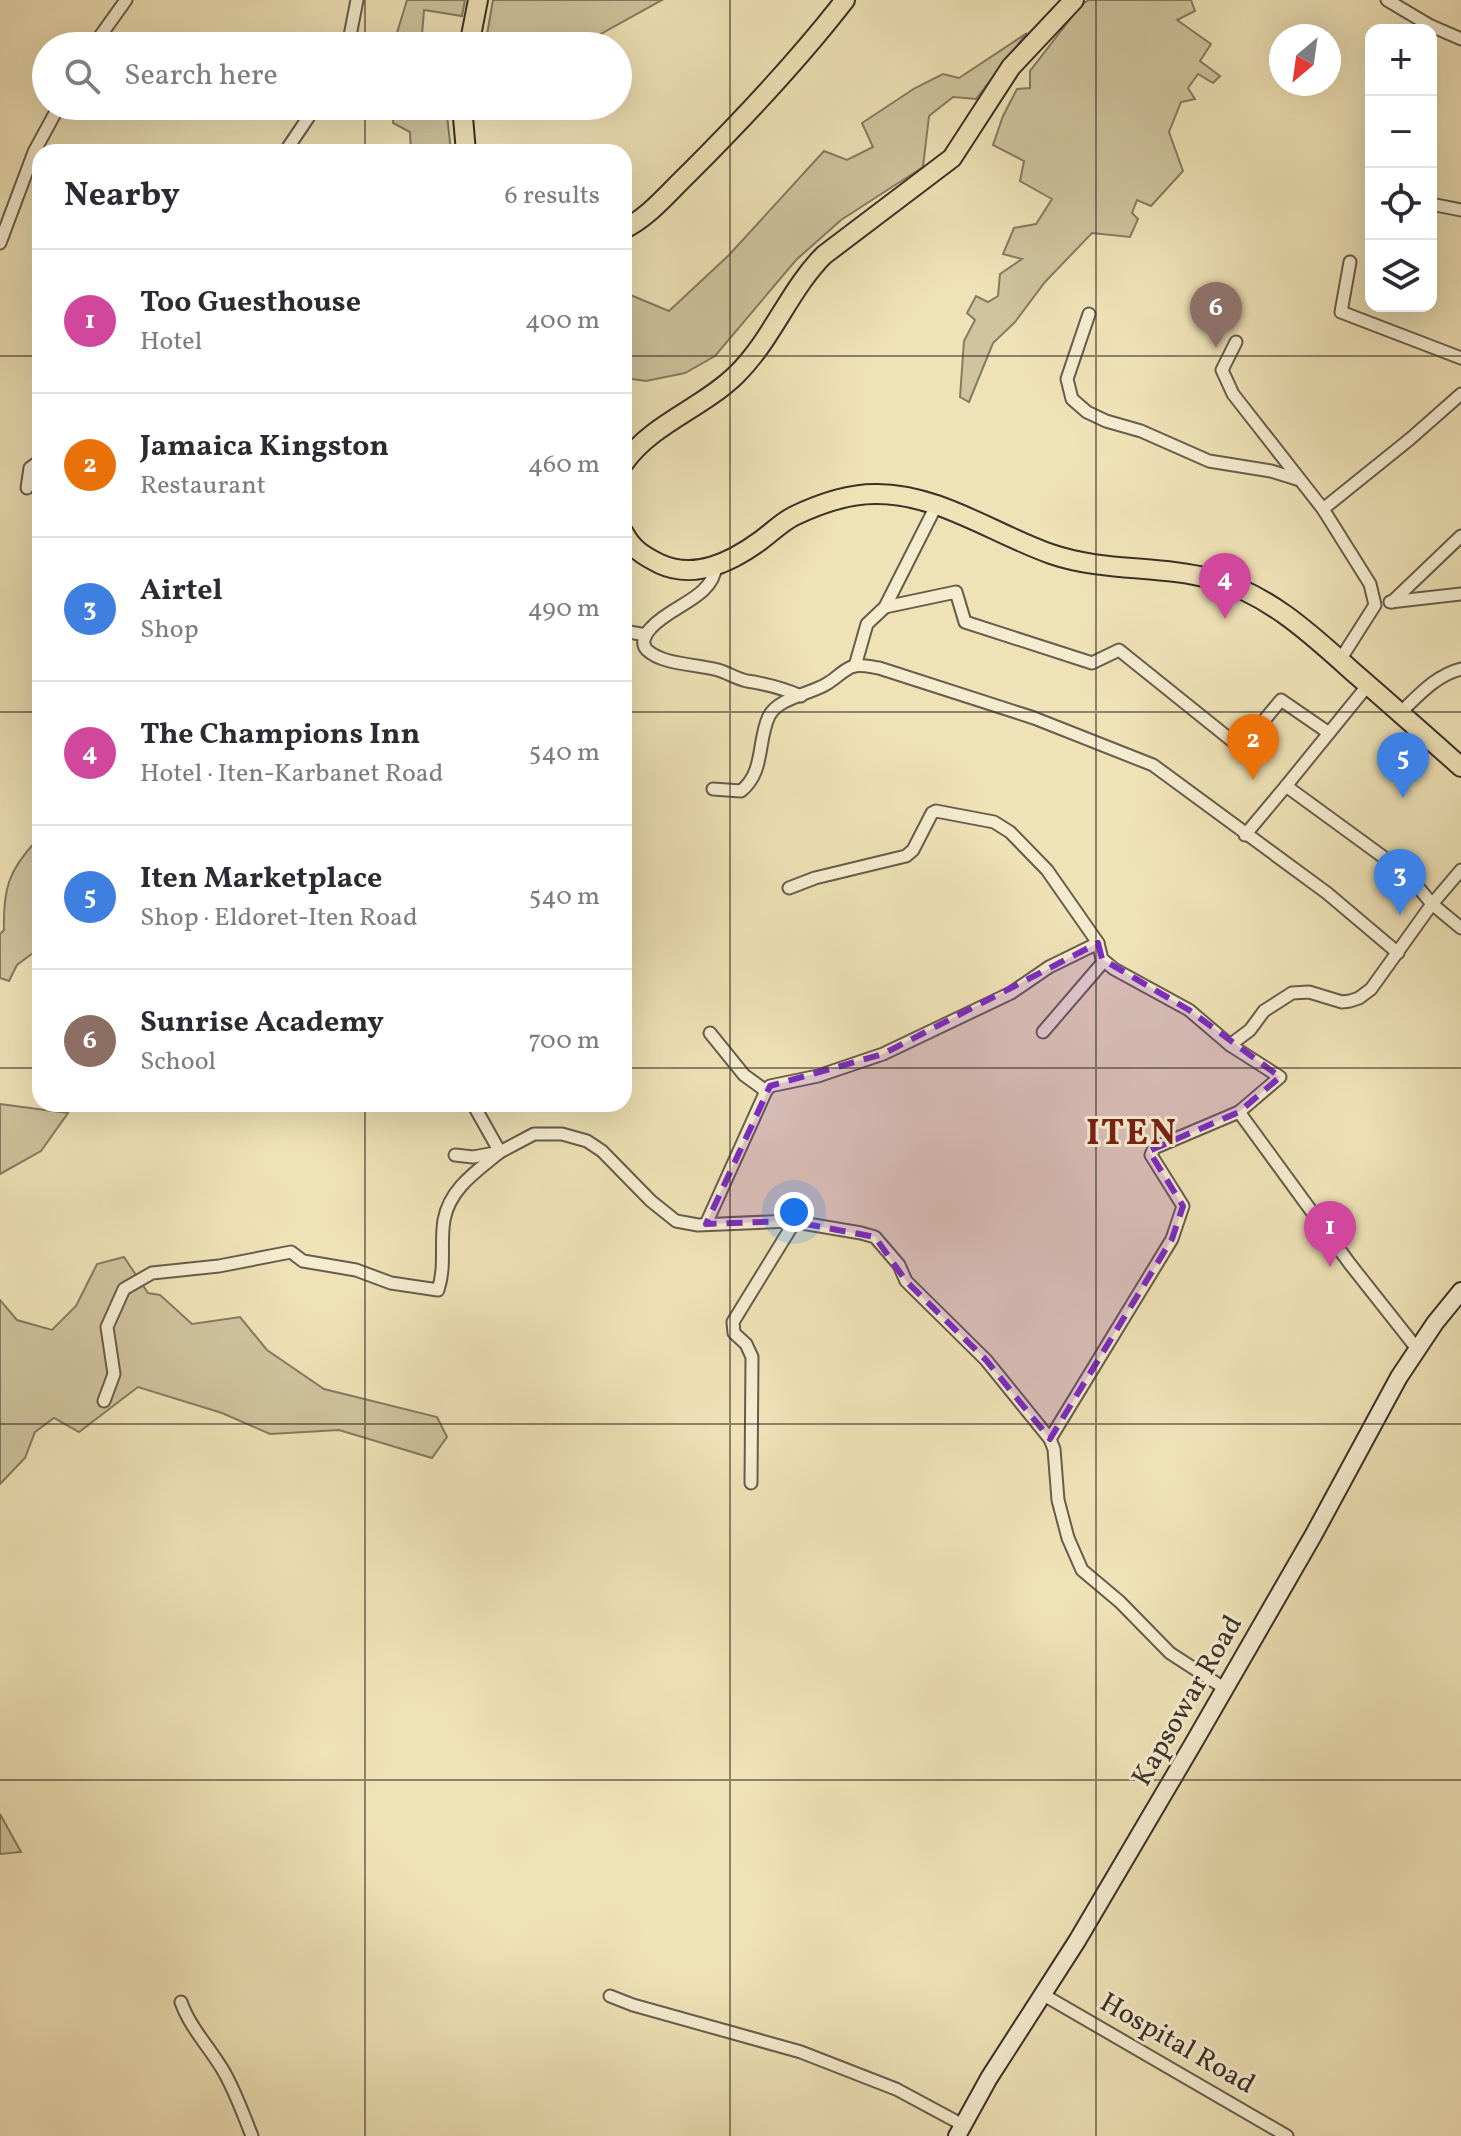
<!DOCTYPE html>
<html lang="en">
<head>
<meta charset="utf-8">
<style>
  body { margin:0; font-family:Vollkorn,serif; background:#f2f2f3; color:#2b2b33 }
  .controls { position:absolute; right:24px; top:24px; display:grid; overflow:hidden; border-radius:16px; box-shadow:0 8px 32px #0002 }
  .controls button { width:72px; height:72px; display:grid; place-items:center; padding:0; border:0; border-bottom:2px solid #e1e1e2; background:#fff; color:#2b2b33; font:40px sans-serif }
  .compass { position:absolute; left:1269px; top:24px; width:72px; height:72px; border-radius:50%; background:#fff; box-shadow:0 8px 32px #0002; rotate:209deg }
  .you { position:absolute; left:794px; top:1212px; width:28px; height:28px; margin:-20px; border:6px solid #fff; border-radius:50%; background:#1a73e8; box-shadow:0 0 0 12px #1a73e833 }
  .badge { display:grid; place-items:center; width:52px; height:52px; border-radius:50%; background:#7c3aed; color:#fff; font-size:26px; font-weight:700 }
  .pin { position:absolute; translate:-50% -66px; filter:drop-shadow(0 2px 4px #0008) }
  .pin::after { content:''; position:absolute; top:42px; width:28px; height:24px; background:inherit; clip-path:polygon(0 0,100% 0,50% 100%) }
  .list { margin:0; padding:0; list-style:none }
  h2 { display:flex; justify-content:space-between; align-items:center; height:104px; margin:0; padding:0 32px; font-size:34px }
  h2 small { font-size:26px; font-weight:400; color:#7c7c81 }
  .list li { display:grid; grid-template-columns:52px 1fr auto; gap:24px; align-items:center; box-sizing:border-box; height:144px; padding:0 32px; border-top:2px solid #e1e1e2 }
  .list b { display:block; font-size:30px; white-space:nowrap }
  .list p { margin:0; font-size:26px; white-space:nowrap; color:#7c7c81 }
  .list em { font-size:26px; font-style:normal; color:#7c7c81 }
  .icon { flex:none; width:44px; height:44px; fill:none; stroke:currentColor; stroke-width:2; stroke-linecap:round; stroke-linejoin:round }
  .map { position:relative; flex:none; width:1461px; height:2136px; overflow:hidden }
  .search { position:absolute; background:#fff; box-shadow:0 8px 32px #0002; left:32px; top:32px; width:600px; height:88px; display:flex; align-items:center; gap:20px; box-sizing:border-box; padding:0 28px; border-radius:44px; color:#7c7c81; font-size:30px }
  .panel { position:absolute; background:#fff; box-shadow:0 8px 32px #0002; left:32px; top:144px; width:600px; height:968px; border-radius:24px }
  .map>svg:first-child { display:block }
  .green { fill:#d0c49e; stroke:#857a63; stroke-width:2 }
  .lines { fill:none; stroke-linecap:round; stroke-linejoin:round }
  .minor-casing { stroke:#675c4c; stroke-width:15 }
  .secondary-casing { stroke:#3a3028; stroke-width:20 }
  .primary-casing { stroke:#3a3028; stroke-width:22 }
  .minor { stroke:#f5ecd0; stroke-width:11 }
  .secondary { stroke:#f5ecd0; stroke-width:16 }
  .primary { stroke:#efe2b6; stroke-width:18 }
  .marked { fill:#7b2cbf; fill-opacity:0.2; stroke:#7b2cbf; stroke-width:6; stroke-dasharray:16 10; stroke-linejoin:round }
  .grid { fill:none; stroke:#3a3028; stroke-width:2; stroke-opacity:0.55 }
  .labels { text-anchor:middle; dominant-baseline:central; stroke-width:6; stroke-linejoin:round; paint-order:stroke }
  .street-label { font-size:28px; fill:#3a3028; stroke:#f5ecd0 }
  .district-label { font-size:36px; font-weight:bold; letter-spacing:2px; fill:#7a1f14; stroke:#f5ecd0 }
</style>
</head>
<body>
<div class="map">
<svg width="1461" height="2136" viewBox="0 0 1461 2136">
  <rect width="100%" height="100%" fill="#efe2b6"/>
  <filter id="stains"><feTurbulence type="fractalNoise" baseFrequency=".0025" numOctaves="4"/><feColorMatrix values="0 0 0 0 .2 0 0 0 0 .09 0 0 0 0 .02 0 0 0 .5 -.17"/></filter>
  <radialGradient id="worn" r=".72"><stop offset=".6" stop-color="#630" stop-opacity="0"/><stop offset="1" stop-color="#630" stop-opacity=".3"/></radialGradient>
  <g class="green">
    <path d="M407,0h58l-3,16 -38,-6 -2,25 35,6 -1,5h-63z"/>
    <path d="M493,0h169l-83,46h-94z"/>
    <path d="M1089,0h102l4,11 -18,9 34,24 -11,17 20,15 -7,7 -15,-9 -10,14 7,11 -14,3 -12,30 14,39 -32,35 -14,-6 -5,13 6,6 -8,18 -38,-4 -47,49 -30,40 -22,21 -24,59 -9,-5 4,-56 11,-21 -8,-7 9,-17 12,6 10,-6 2,-22 22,-15 -19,-5 11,-26 22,-4 16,-25 -32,-18 4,-20 -31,-16 10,-29 14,-27 13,-1v-17l51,-66z"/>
    <path d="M1027,33l-51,66 -23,-2 -24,19 -6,51 -82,53 -45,40 -81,96 -30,17 -39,8 -14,-2 -8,5v-86l4,-4 41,17 60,-56 95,-104 23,9 26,-13 -11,-24 53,-35 28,-14 16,4z"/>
    <path d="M394,106h52l5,46h-40l-1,-20 -17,-9z"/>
    <path d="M40,796v159l-7,-2 -16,12 -8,16 -9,-3v-44l4,-4c-1,-40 4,-59 32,-89l-2,-26z"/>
    <path d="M0,1104l68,9 -27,38 -41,23z"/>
    <path d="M124,1257l24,36 12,2 32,29 48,-7 27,33 57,39 113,28 10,20 -15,21 -93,-28 -69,4 -48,-21 -84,-26 -59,45 -25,-14 -19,14 -10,26 -25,26v-184l17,20 35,10 24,-24 21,-42z"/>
    <path d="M0,1814l21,38 -21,2z"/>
  </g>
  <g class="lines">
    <defs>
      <g id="minor">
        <path d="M1387,0l42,25 32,14"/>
        <path d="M93,46l33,-46"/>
        <path d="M348,46l9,-46"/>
        <path d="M285,152l31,-46"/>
        <path d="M1431,204l30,6"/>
        <path d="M0,243l34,-91 25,-46"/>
        <path d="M1350,262l-9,50 120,46"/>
        <path d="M1089,314l-22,65 5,20 15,13 19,9 35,10 68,30 62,10 29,9"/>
        <path d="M1236,342l-14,28 11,24 90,115"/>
        <path d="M27,488l3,-20 10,-7"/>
        <path d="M716,566c-4,33 -45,39 -65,62 -5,5 -11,15 -4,22 16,15 50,14 71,20 10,3 19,9 29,11 20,3 35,7 54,15"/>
        <path d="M1390,602l71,-8"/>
        <path d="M1392,602l69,-66"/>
        <path d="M885,607l71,-15 9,30 127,41 27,-13 122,98 40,-48 48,33"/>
        <path d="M624,631l22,4"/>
        <path d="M1340,660l35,-55 -5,-21 -47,-75 87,-70 51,-45"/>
        <path d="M855,666l12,-42 18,-17 51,-101"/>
        <path d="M1368,685l-82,101 122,89 24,29 29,24"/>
        <path d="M1400,713c18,-17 36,-38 61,-44"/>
        <path d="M713,789l28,2c24,-19 16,-50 28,-75 10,-19 43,-22 59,-33 10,-6 16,-14 26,-17 9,-2 17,1 25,2l155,50 119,47 174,128 71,60"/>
        <path d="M1245,835l41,-49"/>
        <path d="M789,888l26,-10 91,-22 7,-6 19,-37 4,-2 58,11 16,10 37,38 51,73 4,16 12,10 75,41 41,35 20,-15 14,-19 28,-18 17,-1 33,10 8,-1 9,-3 12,-9 61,-85 29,-34"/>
        <path d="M1043,1032l61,-71"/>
        <path d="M710,1033l34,42 22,16 4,-5 48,-10 65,-22 128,-61 38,-26 49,-24"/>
        <path d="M1230,1045l50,32 -41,35"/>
        <path d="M455,1155l18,2 27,-5 34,-18h28l25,7 15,10 49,50 25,20 22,4 92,-4 71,12 14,4 24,28 7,16 80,79 64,79 4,10 4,51 10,38 14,32 38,32 50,51 54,35"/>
        <path d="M706,1224l60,-133"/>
        <path d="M104,1401l10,-27 -7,-47 17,-38 28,-16 67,-7 72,-14 12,9 53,9 35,13 47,7c8,-24 2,-46 6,-70 6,-32 33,-49 56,-68l-27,-48"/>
        <path d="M1050,1439l122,-200 11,-33 -32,-51 3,-7 85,-36 111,152 68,86"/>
        <path d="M751,1483l1,-126 -6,-13 -12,-11 -1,-11 62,-101"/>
        <path d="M1042,1994l245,142"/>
        <path d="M610,1996l23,9 168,47 95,37 67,36"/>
        <path d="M181,2002c9,26 30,47 43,70 12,21 19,42 28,64"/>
      </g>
      <path id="secondary" d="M957,2136l32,-58 88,-137 116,-197 121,-210 85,-157 36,-54 26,-32"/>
      <g id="primary">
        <path d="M469,46l9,-46"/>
        <path d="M462,106l4,46"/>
        <path d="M624,229c25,-12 45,-37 65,-56 55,-55 108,-111 156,-173"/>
        <path d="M624,463c29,-40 77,-54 112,-88 36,-35 53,-85 88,-120l128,-97 59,-91 63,-67"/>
        <path d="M624,533c8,16 20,23 36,31 35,16 71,-2 100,-23 11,-8 22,-19 34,-25 25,-12 52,-22 81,-22 62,-1 119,40 176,60 52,18 109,11 161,25 55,14 99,55 140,92 37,32 73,64 109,96"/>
      </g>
    </defs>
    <use href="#minor" class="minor-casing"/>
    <use href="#secondary" class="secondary-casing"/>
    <use href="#primary" class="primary-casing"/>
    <use href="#minor" class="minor"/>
    <use href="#secondary" class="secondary"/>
    <use href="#primary" class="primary"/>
  </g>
  <path class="marked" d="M1098,943l4,16 87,51 91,67 -41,35 -90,39 34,55 -11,33 -122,200 -64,-79 -80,-79 -31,-44 -85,-16 -84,3 64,-138 113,-32z"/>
  <path class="grid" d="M365,0v46M730,0v2136M1096,0v2136M365,106v46M0,356h40M624,356h837M0,712h40M624,712h837M0,1068h40M624,1068h837M365,1104v1032M0,1424h1461M0,1780h1461"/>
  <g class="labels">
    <g class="street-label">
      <text transform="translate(1188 1701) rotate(-60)">Kapsowar Road</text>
      <text transform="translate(1177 2044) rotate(30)">Hospital Road</text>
    </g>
    <g class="district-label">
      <text x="1132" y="1135">ITEN</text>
    </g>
  </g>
  <rect width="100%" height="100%" filter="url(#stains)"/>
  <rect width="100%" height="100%" fill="url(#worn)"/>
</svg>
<div class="controls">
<button>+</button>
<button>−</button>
<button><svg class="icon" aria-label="locate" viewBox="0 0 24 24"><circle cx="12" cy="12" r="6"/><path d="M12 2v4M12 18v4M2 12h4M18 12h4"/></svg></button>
<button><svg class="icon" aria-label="layers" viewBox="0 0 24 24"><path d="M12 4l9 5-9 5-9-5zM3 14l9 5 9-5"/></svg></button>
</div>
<svg class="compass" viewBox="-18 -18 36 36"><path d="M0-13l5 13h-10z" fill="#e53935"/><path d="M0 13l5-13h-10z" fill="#7c7c81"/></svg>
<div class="you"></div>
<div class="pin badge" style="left:1330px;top:1267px;background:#d1479c">1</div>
<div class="pin badge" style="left:1253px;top:780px;background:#e8710a">2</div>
<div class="pin badge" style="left:1400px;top:915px;background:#3f7fe0">3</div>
<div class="pin badge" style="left:1225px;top:619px;background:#d1479c">4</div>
<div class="pin badge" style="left:1403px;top:798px;background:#3f7fe0">5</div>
<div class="pin badge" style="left:1216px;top:348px;background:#8d6e63">6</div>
<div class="search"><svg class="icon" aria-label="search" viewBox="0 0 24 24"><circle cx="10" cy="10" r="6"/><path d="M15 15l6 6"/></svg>Search here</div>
<section class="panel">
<h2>Nearby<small>6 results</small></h2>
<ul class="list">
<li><span class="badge" style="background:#d1479c">1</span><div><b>Too Guesthouse</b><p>Hotel</p></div><em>400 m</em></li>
<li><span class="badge" style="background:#e8710a">2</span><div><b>Jamaica Kingston</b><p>Restaurant</p></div><em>460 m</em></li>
<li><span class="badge" style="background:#3f7fe0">3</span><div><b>Airtel</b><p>Shop</p></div><em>490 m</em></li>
<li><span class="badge" style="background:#d1479c">4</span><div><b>The Champions Inn</b><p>Hotel · Iten-Karbanet Road</p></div><em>540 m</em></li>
<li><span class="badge" style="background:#3f7fe0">5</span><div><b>Iten Marketplace</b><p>Shop · Eldoret-Iten Road</p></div><em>540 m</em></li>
<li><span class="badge" style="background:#8d6e63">6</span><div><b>Sunrise Academy</b><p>School</p></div><em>700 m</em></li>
</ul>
</section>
</div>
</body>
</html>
